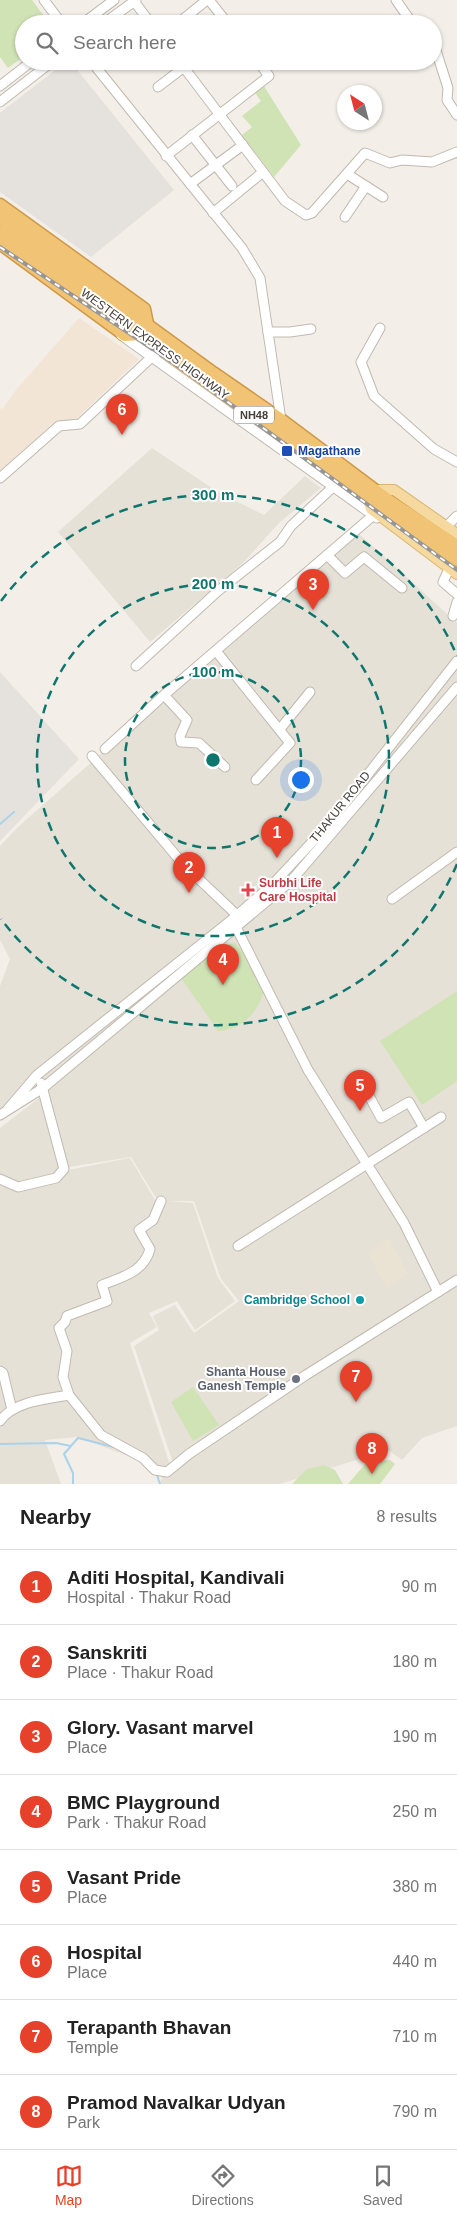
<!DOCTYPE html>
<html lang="en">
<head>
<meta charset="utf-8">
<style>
  body { margin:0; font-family:Helvetica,sans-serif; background:#f2f2f2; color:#222 }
  .compass { position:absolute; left:337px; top:85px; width:45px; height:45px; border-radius:50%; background:#fff; box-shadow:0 1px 4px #0004; rotate:324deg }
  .you { position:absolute; left:300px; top:779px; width:18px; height:18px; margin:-12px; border:4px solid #fff; border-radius:50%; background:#1a73e8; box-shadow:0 0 0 8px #1a73e833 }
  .badge { display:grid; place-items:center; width:32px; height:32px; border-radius:50%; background:#e6412b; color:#fff; font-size:16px; font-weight:700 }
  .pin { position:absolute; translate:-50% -41px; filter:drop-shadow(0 1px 2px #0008) }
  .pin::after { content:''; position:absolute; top:26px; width:18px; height:15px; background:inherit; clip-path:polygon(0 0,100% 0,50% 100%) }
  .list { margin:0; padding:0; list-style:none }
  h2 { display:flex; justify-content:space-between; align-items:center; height:65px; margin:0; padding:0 20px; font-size:21px }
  h2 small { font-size:16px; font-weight:400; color:#767676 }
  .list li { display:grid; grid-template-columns:32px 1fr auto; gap:15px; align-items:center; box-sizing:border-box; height:75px; padding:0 20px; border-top:1px solid #e0e0e0 }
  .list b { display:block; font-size:19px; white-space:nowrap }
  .list p { margin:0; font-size:16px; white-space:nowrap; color:#767676 }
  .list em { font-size:16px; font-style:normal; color:#767676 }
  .icon { flex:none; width:28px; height:28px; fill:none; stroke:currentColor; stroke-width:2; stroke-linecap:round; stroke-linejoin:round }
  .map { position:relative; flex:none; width:457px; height:1484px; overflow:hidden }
  .search { position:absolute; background:#fff; box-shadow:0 1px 4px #0004; left:15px; right:15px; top:15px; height:55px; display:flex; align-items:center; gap:12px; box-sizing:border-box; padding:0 18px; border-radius:28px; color:#767676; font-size:19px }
  .sheet { height:665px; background:#fff }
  nav { display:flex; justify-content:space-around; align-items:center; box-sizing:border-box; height:70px; border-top:1px solid #e0e0e0; background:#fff; font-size:14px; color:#767676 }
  nav a { display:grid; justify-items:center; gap:2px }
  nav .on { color:#e6412b }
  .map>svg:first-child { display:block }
  .residential { fill:#e6e1d7 }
  .commercial { fill:#f2e5d5 }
  .industrial { fill:#e5e1dd }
  .education { fill:#eae3d4 }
  .green { fill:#d0e3b5 }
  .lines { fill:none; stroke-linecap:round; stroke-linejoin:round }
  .stream { stroke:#aad2ea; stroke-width:2 }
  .minor-casing { stroke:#c0b9af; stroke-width:11 }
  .major-casing { stroke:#d9b670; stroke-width:12 }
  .highway-casing { stroke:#cf9846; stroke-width:15 }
  .minor { stroke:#fff; stroke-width:9 }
  .major { stroke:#f5d99f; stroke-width:10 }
  .highway { stroke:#f1c375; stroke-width:12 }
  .rail-casing { stroke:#969696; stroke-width:4 }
  .rail { stroke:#fff; stroke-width:2; stroke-dasharray:5.5; stroke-linecap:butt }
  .ring { fill:none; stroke:#0f766e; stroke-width:2.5; stroke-dasharray:9 6 }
  .transit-dot { fill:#1a4fb4; stroke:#fff; stroke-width:2 }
  .health-dot { fill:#e0444e; stroke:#fff; stroke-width:2 }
  .culture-dot { fill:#0f9aa8; stroke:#fff; stroke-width:2 }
  .worship-dot { fill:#6b7280; stroke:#fff; stroke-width:2 }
  .labels { text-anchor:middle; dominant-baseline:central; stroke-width:4; stroke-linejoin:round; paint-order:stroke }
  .shield { fill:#fff; stroke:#7d7974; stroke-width:1 }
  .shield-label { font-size:11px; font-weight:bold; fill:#453f38 }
  .street-label { font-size:12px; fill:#453f38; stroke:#fff }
  .transit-label { font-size:12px; font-weight:bold; fill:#164399; stroke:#fff; text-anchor:start }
  .health-label { font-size:12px; font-weight:bold; fill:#be3a42; stroke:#fff; text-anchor:start }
  .culture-label { font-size:12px; font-weight:bold; fill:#0d838f; stroke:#fff; text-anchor:end }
  .worship-label { font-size:12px; font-weight:bold; fill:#5b616d; stroke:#fff; text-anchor:end }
  .centre { fill:#0f766e; stroke:#fff; stroke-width:2.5 }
  .ring-label { font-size:15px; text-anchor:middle; font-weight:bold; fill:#0f766e; stroke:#fff; stroke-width:4; stroke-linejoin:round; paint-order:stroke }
</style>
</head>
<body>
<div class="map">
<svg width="457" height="1484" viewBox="0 0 457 1484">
  <rect width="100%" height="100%" fill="#f3efe8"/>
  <g class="residential">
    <path d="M152,448l66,44 46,23 41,-39 16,12 -42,35 -37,41 -92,78 -92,-110z"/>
    <path d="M355,530l102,93v803l-35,12 -20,22 -14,-10 -108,34h-120l2,-7 11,-14 -39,-117 25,-16 -6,-14 22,-11 19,28 45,-32 -18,-22 -27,-78h-26l25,2 25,75 17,23 -40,29 -18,-29 -28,12 8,14 -27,16 40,122 -16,10 -15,-15 -62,-23 -32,3 16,44h-61v-356l43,-33 25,75 62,-12 25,42h6l-5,-2 -25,-41 -62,10 -24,-76 -45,30v-135l10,-27 -10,-19v-94l19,-20z"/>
  </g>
  <path class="commercial" d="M79,318l60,41 -62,59 -25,6 -52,47v-62l3,-1 13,-18z"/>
  <g class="industrial">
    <path d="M67,61h3l104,129 -83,67 -91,-65v-79z"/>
    <path d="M0,672l79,87 -79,82z"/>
  </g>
  <path class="education" d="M389,1238l19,36 -21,14 -19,-34z"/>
  <g class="green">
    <path d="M0,0h32l18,24h-26v32l-16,12 -8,-11z"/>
    <path d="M262,83l39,62 -27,32 -32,-42 10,-8 -10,-11 19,-15 -8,-11z"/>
    <path d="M235,943l8,9 21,39c-7,23 -21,38 -46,40l-37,-53 43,-33z"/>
    <path d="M457,991v90l-35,24 -42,-64z"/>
    <path d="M193,1387l26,38 -26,16 -22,-39z"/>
    <path d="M390,1460l5,4 -15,20h-32l19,-22z"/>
    <path d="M324,1465l11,5 8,14h-51l15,-15z"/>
  </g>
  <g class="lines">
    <g class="stream">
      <path d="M0,824l14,-12"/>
      <path d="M0,1444l56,-1 15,3"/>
      <path d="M157,1475l3,9"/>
      <path d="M73,1484v-11l-9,-19 14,-16 36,9"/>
    </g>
    <defs>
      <g id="minor">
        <path d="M44,0l18,24"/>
        <path d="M209,0l19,24"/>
        <path d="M396,0l16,23 6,1"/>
        <path d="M134,1l17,23"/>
        <path d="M82,24l32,-24"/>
        <path d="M103,24l33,-24"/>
        <path d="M177,24l30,-24"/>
        <path d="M433,41l15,47 -1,12 10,15"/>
        <path d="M91,61l151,187 18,30 21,142"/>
        <path d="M179,61l106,140 21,14 6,-2 53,-60 25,10 12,-3 30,2 25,-10"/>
        <path d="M0,86l32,-25"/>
        <path d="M158,87l34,-26"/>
        <path d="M0,102l53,-41"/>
        <path d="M192,135l40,51"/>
        <path d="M166,156l103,-80 -11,-15"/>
        <path d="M347,174l36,23"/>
        <path d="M190,184l53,-39"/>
        <path d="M213,213l50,-41"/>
        <path d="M345,217l21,-31"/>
        <path d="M380,328l-19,34 13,34 60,53 23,13"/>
        <path d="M268,332h22l21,-3"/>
        <path d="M121,335l256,183"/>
        <path d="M0,478l59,-52 21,-2 75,-70"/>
        <path d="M447,526l10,-10"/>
        <path d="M327,555l18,18 19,-16 38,31"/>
        <path d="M448,571l-5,11 14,12"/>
        <path d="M453,616l4,-14"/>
        <path d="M216,651l74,92 -34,37"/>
        <path d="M136,666l82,-75 62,-49 11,-16 42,-39"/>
        <path d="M164,695l23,25 -7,16 1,6 18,1 26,24"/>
        <path d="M280,729l30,-37"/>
        <path d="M105,749l59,-54 212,-182"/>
        <path d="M92,756l91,108 57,54"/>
        <path d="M392,899l65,-47"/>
        <path d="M234,923l74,147 96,153 34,69"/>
        <path d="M367,1092l14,26 28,-16 15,26"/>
        <path d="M8,1109l29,-34 197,-157 39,-34 55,-59 129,-164"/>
        <path d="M0,1115l43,-27 248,-207 166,-194"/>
        <path d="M0,1179l18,8 38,-9 8,-9 -23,-86"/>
        <path d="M161,1201l-8,19 -14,10 11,19c-6,23 -28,28 -48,36l5,16 -40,15 -2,6 -6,6 8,23 -4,26 6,18 32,40 42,23 12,12 12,2 22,-18 117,-79 151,-95"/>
        <path d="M238,1246l203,-129"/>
        <path d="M0,1371l3,2 9,37"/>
        <path d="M0,1421c14,-20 47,-22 69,-26"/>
      </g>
      <g id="major">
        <path d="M374,490h20l63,44"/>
        <path d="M367,496l4,13 86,65"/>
      </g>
      <g id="highway">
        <path d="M0,205l144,104 3,15"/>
        <path d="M0,218l213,155 68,47 108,81 68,45"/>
        <path d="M0,232l457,328"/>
        <path d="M0,243l125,92 16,-1"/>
      </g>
    </defs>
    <use href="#minor" class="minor-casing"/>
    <use href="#major" class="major-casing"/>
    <use href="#highway" class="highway-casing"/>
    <use href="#minor" class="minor"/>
    <use href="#major" class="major"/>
    <use href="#highway" class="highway"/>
    <defs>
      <path id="rail" d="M0,247l180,120 277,203"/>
    </defs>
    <use href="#rail" class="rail-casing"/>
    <use href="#rail" class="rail"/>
  </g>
  <g class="ring">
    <circle cx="213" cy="760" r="88"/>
    <circle cx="213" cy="760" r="176"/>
    <path d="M457 864A265 265 0 0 1 1 919M1 601A265 265 0 0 1 457 656"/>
  </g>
  <rect class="transit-dot" x="281" y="445" width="12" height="12" rx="2.5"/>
  <path class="health-dot" d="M245.5 882.5h5v5h5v5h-5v5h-5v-5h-5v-5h5z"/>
  <circle class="culture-dot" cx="360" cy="1300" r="5"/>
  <circle class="worship-dot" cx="296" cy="1379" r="5"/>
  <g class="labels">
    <rect class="shield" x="234" y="406.5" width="40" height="17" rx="4"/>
    <g class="shield-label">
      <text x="254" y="415">NH48</text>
    </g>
    <g class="street-label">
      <text transform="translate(155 344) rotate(36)">WESTERN EXPRESS HIGHWAY</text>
      <text transform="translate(340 807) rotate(-51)">THAKUR ROAD</text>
    </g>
    <g class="transit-label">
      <text x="298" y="451">Magathane</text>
    </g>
    <g class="health-label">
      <text x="259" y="883">Surbhi Life<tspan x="259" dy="14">Care Hospital</tspan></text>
    </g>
    <g class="culture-label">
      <text x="350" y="1300">Cambridge School</text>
    </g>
    <g class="worship-label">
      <text x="286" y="1372">Shanta House<tspan x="286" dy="14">Ganesh Temple</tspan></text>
    </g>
  </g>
  <circle cx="213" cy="760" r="8" class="centre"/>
  <g class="ring-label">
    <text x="213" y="500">300 m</text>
    <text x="213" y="589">200 m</text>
    <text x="213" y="677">100 m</text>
  </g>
</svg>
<svg class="compass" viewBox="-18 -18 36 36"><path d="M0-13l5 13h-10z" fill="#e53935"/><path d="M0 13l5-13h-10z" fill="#767676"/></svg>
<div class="you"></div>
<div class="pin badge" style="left:277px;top:858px">1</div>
<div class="pin badge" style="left:189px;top:893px">2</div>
<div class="pin badge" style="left:313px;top:610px">3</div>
<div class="pin badge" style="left:223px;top:985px">4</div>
<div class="pin badge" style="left:360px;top:1111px">5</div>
<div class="pin badge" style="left:122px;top:435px">6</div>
<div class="pin badge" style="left:356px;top:1402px">7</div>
<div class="pin badge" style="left:372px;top:1474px">8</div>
<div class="search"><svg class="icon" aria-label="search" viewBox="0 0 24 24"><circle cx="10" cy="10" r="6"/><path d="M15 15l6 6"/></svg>Search here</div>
</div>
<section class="sheet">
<h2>Nearby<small>8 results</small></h2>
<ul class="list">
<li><span class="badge">1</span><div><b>Aditi Hospital, Kandivali</b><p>Hospital · Thakur Road</p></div><em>90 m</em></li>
<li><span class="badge">2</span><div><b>Sanskriti</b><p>Place · Thakur Road</p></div><em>180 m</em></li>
<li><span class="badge">3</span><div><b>Glory. Vasant marvel</b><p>Place</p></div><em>190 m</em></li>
<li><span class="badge">4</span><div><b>BMC Playground</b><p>Park · Thakur Road</p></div><em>250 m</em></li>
<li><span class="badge">5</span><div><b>Vasant Pride</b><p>Place</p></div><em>380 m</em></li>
<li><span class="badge">6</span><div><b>Hospital</b><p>Place</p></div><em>440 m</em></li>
<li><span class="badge">7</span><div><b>Terapanth Bhavan</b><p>Temple</p></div><em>710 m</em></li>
<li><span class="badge">8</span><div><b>Pramod Navalkar Udyan</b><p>Park</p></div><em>790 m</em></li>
</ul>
</section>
<nav>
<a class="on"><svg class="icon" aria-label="map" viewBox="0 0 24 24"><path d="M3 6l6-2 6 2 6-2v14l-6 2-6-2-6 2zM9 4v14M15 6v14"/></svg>Map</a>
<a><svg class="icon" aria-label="directions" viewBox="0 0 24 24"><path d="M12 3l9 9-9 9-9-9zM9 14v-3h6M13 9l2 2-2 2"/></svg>Directions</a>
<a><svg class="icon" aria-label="saved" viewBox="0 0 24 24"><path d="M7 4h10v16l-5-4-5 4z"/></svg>Saved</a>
</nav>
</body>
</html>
